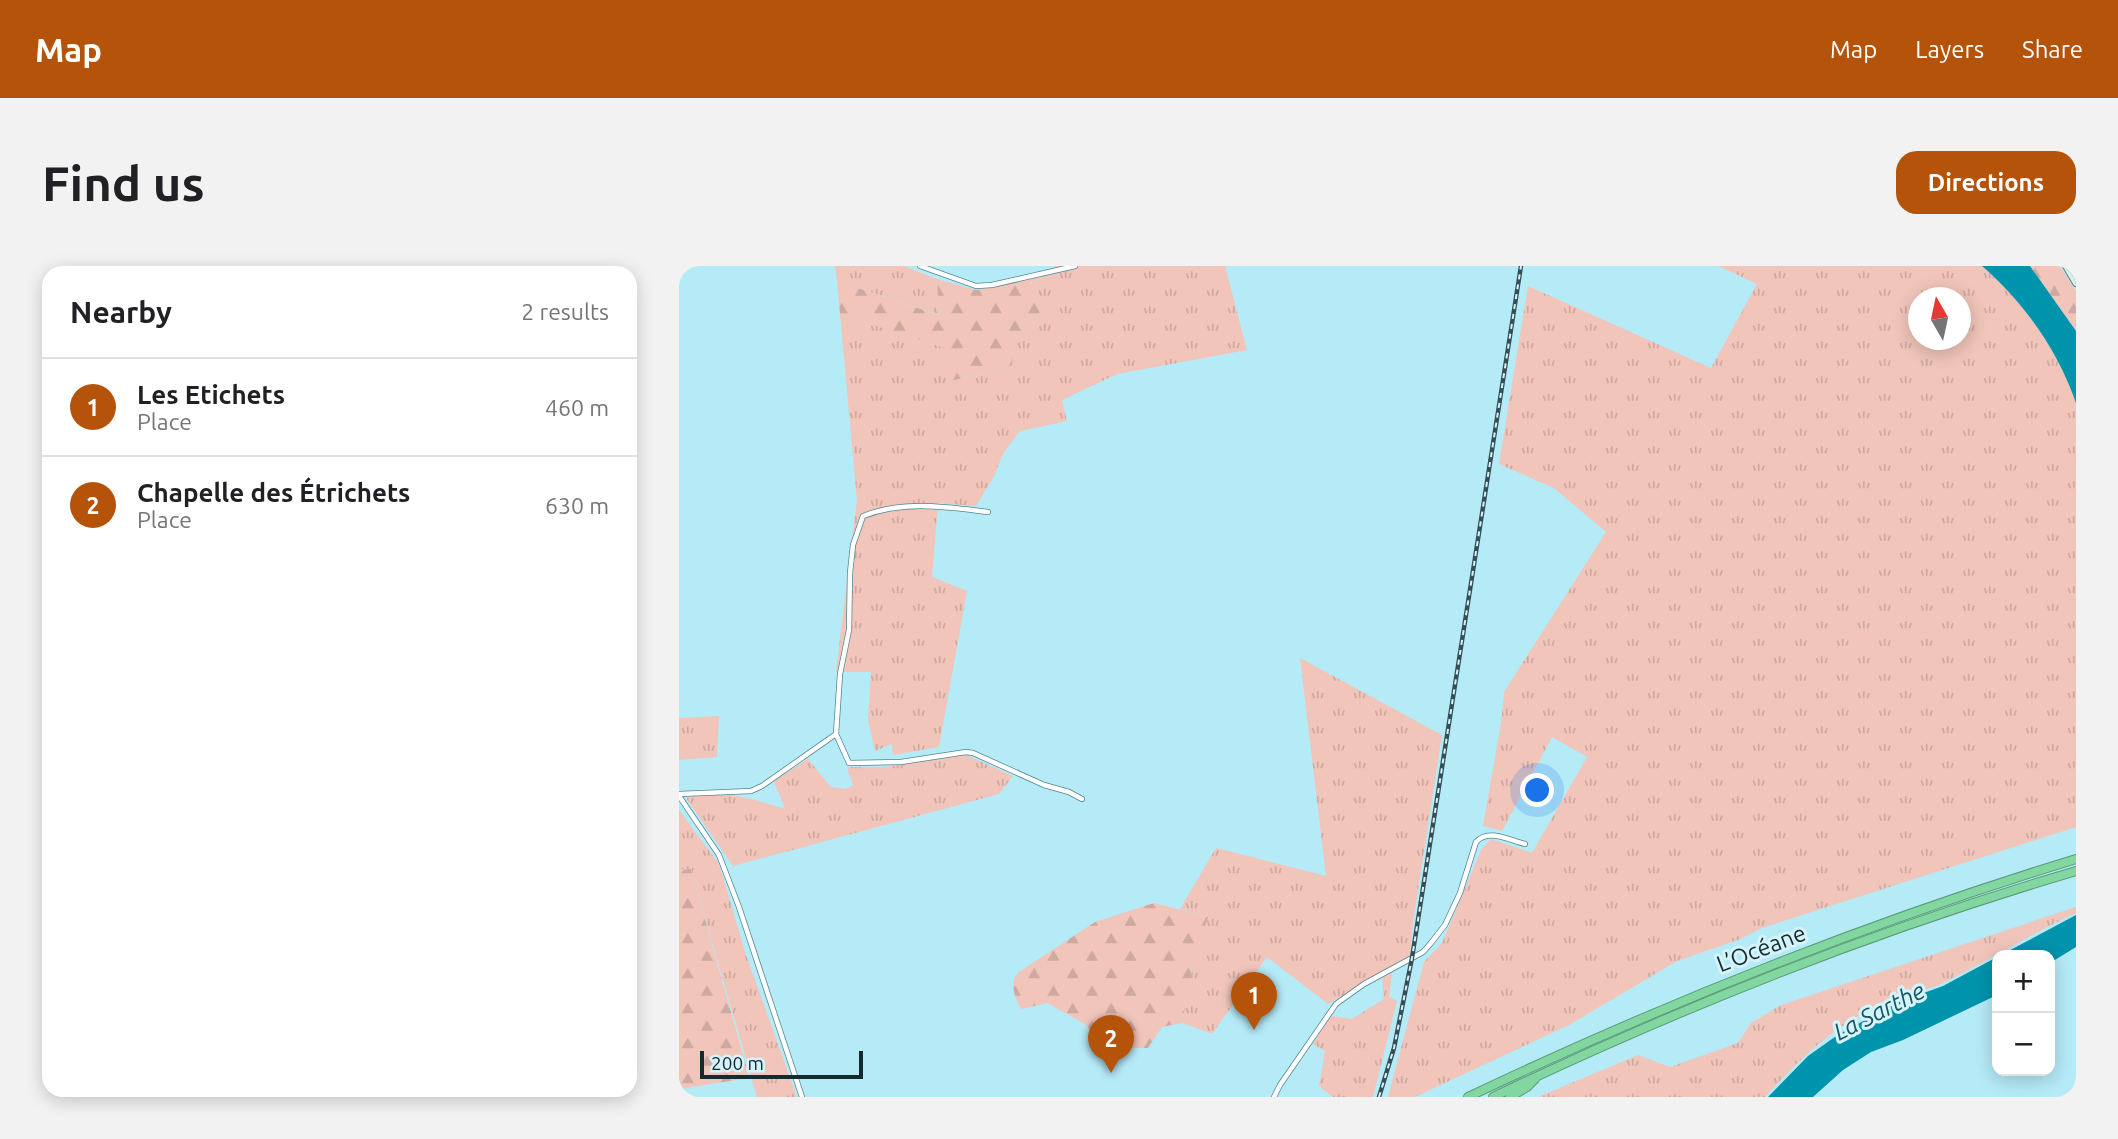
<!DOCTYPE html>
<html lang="en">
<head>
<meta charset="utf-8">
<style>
  body { margin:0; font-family:Ubuntu,sans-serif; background:#f2f2f2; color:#202124 }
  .controls { position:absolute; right:21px; bottom:21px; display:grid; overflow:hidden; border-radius:14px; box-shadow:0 4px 18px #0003 }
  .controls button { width:63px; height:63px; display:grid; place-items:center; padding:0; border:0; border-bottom:2px solid #e0e0e0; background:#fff; color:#202124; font:35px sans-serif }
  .compass { position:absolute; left:1229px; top:21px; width:63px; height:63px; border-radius:50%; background:#fff; box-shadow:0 4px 18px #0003; rotate:351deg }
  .scale { position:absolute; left:21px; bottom:18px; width:163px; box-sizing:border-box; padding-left:7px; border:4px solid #152a2f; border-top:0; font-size:19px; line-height:24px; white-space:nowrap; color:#152a2f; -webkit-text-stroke:5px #d4f3fb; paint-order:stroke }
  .you { position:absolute; left:859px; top:525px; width:24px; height:24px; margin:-18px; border:5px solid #fff; border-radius:50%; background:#1a73e8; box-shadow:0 0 0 10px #1a73e833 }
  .badge { display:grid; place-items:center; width:46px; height:46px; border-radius:50%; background:#b45309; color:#fff; font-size:23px; font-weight:700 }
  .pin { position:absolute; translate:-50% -58px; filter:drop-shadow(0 2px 4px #0008) }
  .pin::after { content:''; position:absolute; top:37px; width:24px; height:21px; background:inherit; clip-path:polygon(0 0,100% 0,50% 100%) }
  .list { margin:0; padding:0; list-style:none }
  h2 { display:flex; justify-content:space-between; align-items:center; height:91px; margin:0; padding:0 28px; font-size:30px }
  h2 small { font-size:23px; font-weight:400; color:#757577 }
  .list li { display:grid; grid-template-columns:46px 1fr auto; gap:21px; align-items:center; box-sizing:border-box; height:98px; padding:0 28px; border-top:2px solid #e0e0e0 }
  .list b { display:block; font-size:26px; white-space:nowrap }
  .list p { margin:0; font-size:23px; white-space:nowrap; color:#757577 }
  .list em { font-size:23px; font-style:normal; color:#757577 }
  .map { position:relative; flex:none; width:1397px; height:831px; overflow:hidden; border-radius:21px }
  header { display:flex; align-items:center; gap:42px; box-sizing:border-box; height:98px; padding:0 35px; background:#b45309; color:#fff }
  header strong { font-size:33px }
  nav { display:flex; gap:38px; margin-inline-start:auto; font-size:24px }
  .intro { display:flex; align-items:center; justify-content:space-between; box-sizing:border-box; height:168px; padding:0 42px }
  h1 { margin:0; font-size:49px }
  .button { padding:18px 32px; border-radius:21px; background:#b45309; color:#fff; font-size:24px; font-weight:700 }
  main { display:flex; gap:42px; padding:0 42px }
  aside { flex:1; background:#fff; border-radius:21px; box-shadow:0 4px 18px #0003 }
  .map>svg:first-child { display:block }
  .grass { fill:url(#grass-tufts); fill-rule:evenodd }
  .forest { fill:url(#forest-firs) }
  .water { fill:#0094ac }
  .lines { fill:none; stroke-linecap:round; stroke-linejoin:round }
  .street-casing { stroke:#538591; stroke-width:6 }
  .secondary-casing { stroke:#538591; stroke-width:8 }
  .highway-casing { stroke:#5c9a78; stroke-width:10 }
  .street { stroke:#fff; stroke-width:4.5 }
  .secondary { stroke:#daf3e2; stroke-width:6 }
  .highway { stroke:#82d7a0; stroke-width:8 }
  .rail-casing { stroke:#344f55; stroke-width:4.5 }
  .rail { stroke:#d4f3fb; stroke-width:2; stroke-dasharray:5; stroke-linecap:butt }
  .labels { text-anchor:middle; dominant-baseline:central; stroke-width:6; stroke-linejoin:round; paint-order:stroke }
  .street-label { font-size:23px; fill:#152a2f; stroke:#d4f3fb }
  .water-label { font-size:24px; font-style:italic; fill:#155664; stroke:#d4f3fb }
</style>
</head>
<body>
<header>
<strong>Map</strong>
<nav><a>Map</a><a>Layers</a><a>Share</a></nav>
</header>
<div class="intro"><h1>Find us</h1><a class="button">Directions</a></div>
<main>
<aside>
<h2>Nearby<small>2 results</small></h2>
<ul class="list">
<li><span class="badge">1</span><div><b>Les Etichets</b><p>Place</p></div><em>460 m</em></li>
<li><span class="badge">2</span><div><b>Chapelle des Étrichets</b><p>Place</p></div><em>630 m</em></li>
</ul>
</aside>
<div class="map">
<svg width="1397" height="831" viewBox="0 0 1397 831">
  <defs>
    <pattern id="grass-tufts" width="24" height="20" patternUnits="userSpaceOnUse" patternTransform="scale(1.75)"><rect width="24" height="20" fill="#f1c5ba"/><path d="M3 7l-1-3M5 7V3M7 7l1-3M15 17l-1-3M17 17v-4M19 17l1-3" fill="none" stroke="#cea9a0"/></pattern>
    <pattern id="forest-firs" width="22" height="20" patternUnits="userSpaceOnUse" patternTransform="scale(1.75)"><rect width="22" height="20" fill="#f1c5ba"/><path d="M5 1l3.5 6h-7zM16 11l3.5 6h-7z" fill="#cea9a0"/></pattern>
  </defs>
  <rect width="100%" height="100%" fill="#b5eaf7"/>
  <g class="grass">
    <path d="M156,0h69l33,13 3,36 -103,-34z"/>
    <path d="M376,0h170l22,84 -130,24 -55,26 5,21 -47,10 -16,21 -10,24 -18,30 -38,-3 -6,74 35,14 -28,156 -46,8 -1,-11 -17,7 -7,-31 3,-48h-35l21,-172 -17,-186 108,35 3,32 60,-13 7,-33 23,-10 -5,-47 18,-4z"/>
    <path d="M1039,0h264c42,36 76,85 94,137v424l-314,101 -24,12 -61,21 -108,64 -154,72h-27l36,-135 18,-19 39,-93 10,-11 41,14 55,-96 -35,-20 -50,94 -19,-5 18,-103 3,-31 102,-160 -52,-44 -55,-24 29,-178 183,82 46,-84zM1240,32h42v42h-42z"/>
    <path d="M621,392l142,77 -29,187 -3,34 -82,48 -61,-47 -55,77 -30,-11 14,-70 11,-36 -27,-8 36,-61 110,28z"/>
    <path d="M40,450l-2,41 -38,3v-42z"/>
    <path d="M287,489l47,21 -14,18 -266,72 -47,-68c33,-10 68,1 99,11l-11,-28 34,-22 23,28 15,2 7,-4 -6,-18h38z"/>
    <path d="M0,544l40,54 27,91 51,142h-40l-66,-228 -12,1z"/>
    <path d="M1397,641v6c-46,21 -88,48 -133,70 -15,7 -32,9 -47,15 -55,21 -92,56 -131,99h-227l100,-42 32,12 68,-24 13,-20 30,-18z"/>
    <path d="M713,707l-3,24 8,4 -24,96h-40l-14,-11 6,-35 -12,-7 18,-28 21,3 32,-20 -2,-21z"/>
  </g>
  <g class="forest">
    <path d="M1351,0h30l16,25v40z"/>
    <path d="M357,12l5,47 -23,10 -7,33 -61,13 -2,-32 -108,-35 -3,-33 102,34 -2,-36 39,11z"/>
    <path d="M12,603l58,207 -6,3 -64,10v-219z"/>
    <path d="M475,637l54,14 -12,36 -14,70 -20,4 -14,21h-42l-21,-24 -38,-21 -26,6c-6,-12 -13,-26 -2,-37l76,-50z"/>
  </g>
  <g class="water">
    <path d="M1303,0h48l46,65v72c-18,-52 -52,-101 -94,-137z"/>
    <path d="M1397,649v32l-26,16v-8h-49z"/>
    <path d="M1318,691v38l-94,45 -32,12 -28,18 -30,27h-45l40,-41 31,-22 60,-32 44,-16z"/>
  </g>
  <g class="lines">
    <defs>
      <g id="street">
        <path d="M241,0l56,20 16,-1 83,-19"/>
        <path d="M157,468l13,29 52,-1 65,-10 7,1 71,32 25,7 13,7"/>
        <path d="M0,528l72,-3 11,-5 74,-52 4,-60 9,-44 1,-57 3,-28 10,-29c41,-16 83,-9 125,-4"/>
        <path d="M0,530l40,59 20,52 63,190"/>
        <path d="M595,831l6,-12 56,-81 28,-20 59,-32 8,-9 14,-18 15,-32 16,-51c12,-14 33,-2 49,2"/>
      </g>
      <path id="secondary" d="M1387,0l10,17"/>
      <g id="highway">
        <path d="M789,831c198,-94 399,-174 608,-238"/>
        <path d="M814,831c188,-90 383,-167 583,-226"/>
        <path d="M831,831l17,-10 8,-8"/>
      </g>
    </defs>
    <use href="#street" class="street-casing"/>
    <use href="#secondary" class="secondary-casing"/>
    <use href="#highway" class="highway-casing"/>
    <use href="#street" class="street"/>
    <use href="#secondary" class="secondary"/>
    <use href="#highway" class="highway"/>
    <defs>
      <path id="rail" d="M700,831l15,-49 18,-90 109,-692"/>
    </defs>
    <use href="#rail" class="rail-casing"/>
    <use href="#rail" class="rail"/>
  </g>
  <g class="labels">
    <g class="street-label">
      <text transform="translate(1082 682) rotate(-21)">L’Océane</text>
    </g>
    <g class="water-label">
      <text transform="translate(1200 745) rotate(-27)">La Sarthe</text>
    </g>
  </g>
</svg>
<div class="controls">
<button>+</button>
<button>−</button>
</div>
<svg class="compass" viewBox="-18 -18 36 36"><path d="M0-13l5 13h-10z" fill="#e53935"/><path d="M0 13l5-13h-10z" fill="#757577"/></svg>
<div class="scale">200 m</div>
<div class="you"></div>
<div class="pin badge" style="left:575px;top:764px">1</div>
<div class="pin badge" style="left:432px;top:807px">2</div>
</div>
</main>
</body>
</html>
